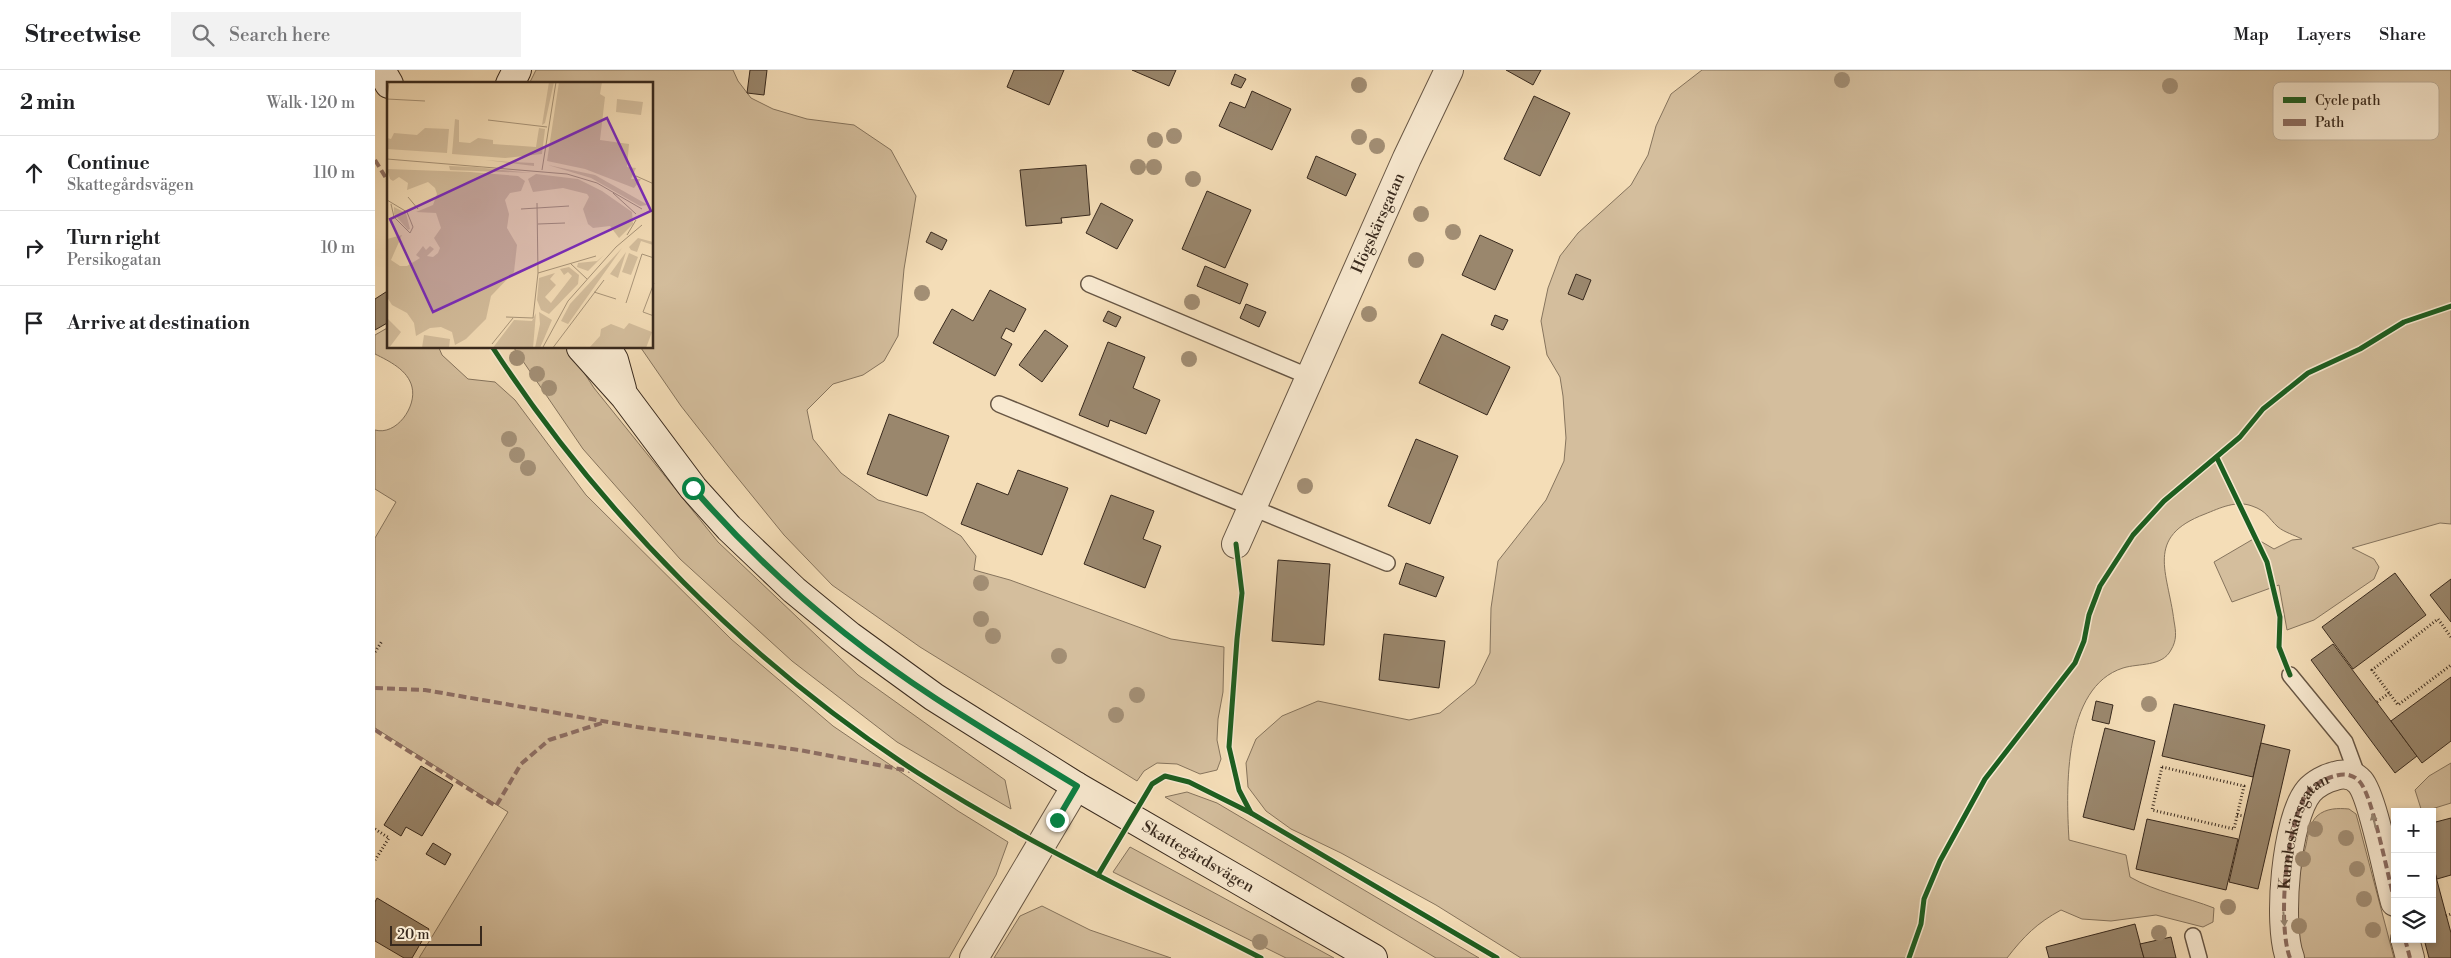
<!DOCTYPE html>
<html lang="en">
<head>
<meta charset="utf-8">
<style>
  body { margin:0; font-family:"Libre Bodoni",serif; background:#f2f2f2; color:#202124 }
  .controls { position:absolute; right:15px; bottom:15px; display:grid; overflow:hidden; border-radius:0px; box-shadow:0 2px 8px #0003 }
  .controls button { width:45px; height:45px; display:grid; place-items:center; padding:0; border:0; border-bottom:1px solid #e0e0e0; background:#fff; color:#202124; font:25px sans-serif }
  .scale { position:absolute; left:15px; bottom:12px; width:92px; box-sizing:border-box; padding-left:5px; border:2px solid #38291d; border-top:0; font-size:14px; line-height:18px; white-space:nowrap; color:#38291d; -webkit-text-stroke:4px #f8e9d0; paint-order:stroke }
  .stop { position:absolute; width:15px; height:15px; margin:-11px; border:4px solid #0b8043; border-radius:50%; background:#fff }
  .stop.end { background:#0b8043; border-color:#fff; box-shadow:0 1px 5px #0008 }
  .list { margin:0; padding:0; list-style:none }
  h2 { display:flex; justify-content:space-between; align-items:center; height:65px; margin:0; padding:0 20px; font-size:21px }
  h2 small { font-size:16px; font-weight:400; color:#757577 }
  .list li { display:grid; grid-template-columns:32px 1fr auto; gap:15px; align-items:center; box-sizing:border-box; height:75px; padding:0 20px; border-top:1px solid #e0e0e0 }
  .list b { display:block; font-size:19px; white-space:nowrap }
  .list p { margin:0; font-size:16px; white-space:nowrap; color:#757577 }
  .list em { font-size:16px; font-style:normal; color:#757577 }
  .icon { flex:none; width:28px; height:28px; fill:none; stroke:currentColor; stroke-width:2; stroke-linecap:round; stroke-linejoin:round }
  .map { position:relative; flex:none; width:2076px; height:888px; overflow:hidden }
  header { display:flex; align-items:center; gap:30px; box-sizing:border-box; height:70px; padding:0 25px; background:#fff; border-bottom:1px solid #e0e0e0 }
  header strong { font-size:24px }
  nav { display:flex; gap:28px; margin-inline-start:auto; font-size:18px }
  .search { width:350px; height:45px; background:#f2f2f2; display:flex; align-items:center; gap:12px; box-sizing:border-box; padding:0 18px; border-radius:0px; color:#757577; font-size:19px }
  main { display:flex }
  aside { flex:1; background:#fff }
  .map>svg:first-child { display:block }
  .green { fill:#d4be9d; stroke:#86745d }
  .building { fill:#9a876d; stroke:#38291d }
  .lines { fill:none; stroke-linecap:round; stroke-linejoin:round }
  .lane-casing { stroke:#675644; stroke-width:18 }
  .street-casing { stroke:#675644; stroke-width:30 }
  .secondary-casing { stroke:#38291d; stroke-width:30 }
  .path { stroke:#38291d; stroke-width:3; stroke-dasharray:1 2.5; stroke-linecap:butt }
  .lane { stroke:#f8e9d0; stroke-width:15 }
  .street { stroke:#f8e9d0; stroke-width:28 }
  .secondary { stroke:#f8e9d0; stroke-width:28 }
  .quiet { stroke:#8d6e63; stroke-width:4; stroke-dasharray:8 4; stroke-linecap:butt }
  .cycleway-casing { stroke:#f8e9d0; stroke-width:8 }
  .cycleway { stroke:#1b5e20; stroke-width:5 }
  .tree { fill:#a28e74 }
  .oneway { fill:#988976 }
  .route { stroke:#0b8043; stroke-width:6 }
  .labels { text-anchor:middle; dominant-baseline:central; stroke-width:5; stroke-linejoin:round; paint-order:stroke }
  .street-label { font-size:16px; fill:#38291d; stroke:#f8e9d0 }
  .inset-road { fill:none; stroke:#a99579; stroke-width:1 }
  .view { fill:#7b2cbf; fill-opacity:0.15; stroke:#7b2cbf; stroke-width:2.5 }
  .inset-edge { fill:none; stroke:#38291d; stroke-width:2.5 }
  .key { fill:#f8e9d0; stroke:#beaf9a; stroke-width:1 }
  .key-label { font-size:14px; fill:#38291d }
</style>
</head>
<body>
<header>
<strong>Streetwise</strong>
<div class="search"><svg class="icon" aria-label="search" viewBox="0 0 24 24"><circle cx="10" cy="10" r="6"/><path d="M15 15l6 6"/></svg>Search here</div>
<nav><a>Map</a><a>Layers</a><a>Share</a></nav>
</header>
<main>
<aside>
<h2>2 min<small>Walk · 120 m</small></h2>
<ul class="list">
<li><svg class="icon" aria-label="ahead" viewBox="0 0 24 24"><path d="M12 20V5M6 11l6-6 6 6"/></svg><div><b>Continue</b><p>Skattegårdsvägen</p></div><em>110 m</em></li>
<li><svg class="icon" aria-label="right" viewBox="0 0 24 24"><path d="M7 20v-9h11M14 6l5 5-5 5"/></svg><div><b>Turn right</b><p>Persikogatan</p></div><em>10 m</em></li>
<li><svg class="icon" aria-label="arrive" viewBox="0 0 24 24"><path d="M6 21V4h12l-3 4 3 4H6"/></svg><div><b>Arrive at destination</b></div></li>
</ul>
</aside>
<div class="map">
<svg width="2076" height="888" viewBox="0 0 2076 888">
  <rect width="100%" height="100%" fill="#f4ddb7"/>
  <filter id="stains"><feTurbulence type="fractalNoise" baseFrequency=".004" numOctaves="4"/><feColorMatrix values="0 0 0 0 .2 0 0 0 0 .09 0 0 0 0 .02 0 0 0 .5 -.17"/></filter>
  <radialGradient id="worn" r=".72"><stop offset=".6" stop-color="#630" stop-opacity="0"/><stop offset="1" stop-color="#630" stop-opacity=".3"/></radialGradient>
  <g class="green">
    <path d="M161,0h197l5,11 13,17 22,11 34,10 47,6 37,25 25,46 -12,73 -6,67 -14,25 -21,14 -30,9 -26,26 6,29 28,34 37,27 45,13 38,23 15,20 -2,14 36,10 161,59 53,8 -1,45 -5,27 -1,21 4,19 -4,11 -17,4 -23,-10 -20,-1 -13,8 -7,10 -217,-134 -88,-62 -48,-50 -56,-69 -47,-60 -40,-58h12v-264h-124z"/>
    <path d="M1327,0h749v454l-11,-1 -88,25 22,11 5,8 -5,12 -60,41 -27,10 -8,-45 -47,17 -18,-40 41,-24 19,11 18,-9 10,-1c-8,-4 -18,-7 -24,-12 -10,-9 -11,-16 -26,-21 -16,-6 -32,2 -47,8 -61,23 -37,58 -31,107 2,11 3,19 -3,29 -9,17 -32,13 -48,18 -60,19 -57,121 -54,172l57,15 4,22c26,15 56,20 84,31l-1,14 -10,5 -47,-12 -45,6 -29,-2 -21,-9c-24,13 -37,26 -54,48h-486l-85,-53 -95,-52 -50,-24 -25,-18 -18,-24 -2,-24 10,-24 26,-23 36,-15 91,19 31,-7 35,-29 15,-31 1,-45 7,-47 48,-61 18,-39 2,-23 -3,-42 -3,-19 -13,-22 -6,-34 7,-33 12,-32 18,-23 53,-48 17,-30 8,-29 15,-32z"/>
    <path d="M14,257v21h50l3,7 26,24 27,3 20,18 71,95 145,144 102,87 125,85 50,31 -12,33 -47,83h-530l89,-146 -133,-84v-190l21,-36 -21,-13v-59c21,6 42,-23 37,-43 -4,-17 -23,-26 -37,-33v-19z"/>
    <path d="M139,278h54l26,40 124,154 140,133 147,105 6,29 -114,-67 -105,-81 -112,-102 -97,-110z"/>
    <path d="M2076,693v40l-29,9 -7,-22 14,-14z"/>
    <path d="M812,722l30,11 262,155h-43l-271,-161z"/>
    <path d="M1974,739l7,5 3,11 35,133h-90c-13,-35 -7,-78 2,-113 2,-10 3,-21 11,-29 9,-8 21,-8 32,-7z"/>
    <path d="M755,777l204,111h-48l-173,-86z"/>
    <path d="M667,836l48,24 81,28h-177l26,-42z"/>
  </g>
  <g class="building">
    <path d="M375,0h17l-3,25 -17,-2z"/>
    <path d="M639,0h50l-15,35 -42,-18z"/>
    <path d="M757,0h44l-7,16z"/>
    <path d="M1131,0h35l-8,15z"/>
    <path d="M860,4l11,5 -5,9 -10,-4z"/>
    <path d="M877,21l39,18 -19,41 -53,-24 11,-24 15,6z"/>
    <path d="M1159,26l36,17 -30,63 -36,-17z"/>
    <path d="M941,86l40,18 -10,22 -39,-18z"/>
    <path d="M711,95l4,50 -29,3 1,5 -36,3 -6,-56z"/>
    <path d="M832,121l44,19 -26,58 -43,-19z"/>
    <path d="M726,133l32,17 -16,29 -31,-16z"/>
    <path d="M556,162l16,8 -5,10 -16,-8z"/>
    <path d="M1105,165l33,15 -18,40 -33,-15z"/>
    <path d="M830,196l43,18 -8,20 -43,-18z"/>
    <path d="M1201,204l15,6 -8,20 -15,-6z"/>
    <path d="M14,220v32l-14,8v-31z"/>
    <path d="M615,220l36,19 -12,23 -8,-4 -5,10 11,6 -17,32 -62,-33 19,-34 21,12z"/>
    <path d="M871,234l20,8 -7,15 -19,-9z"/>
    <path d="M733,241l13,6 -5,10 -13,-6z"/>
    <path d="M1120,245l13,5 -5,10 -12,-5z"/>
    <path d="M670,260l23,16 -26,36 -23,-17z"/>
    <path d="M1067,264l68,33 -23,48 -68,-32z"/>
    <path d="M733,272l37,15 -12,31 27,12 -14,34 -36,-14 -2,7 -29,-12z"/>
    <path d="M514,344l60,22 -22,60 -60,-22z"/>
    <path d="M1041,369l42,17 -28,68 -42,-18z"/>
    <path d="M643,400l50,18 -26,67 -81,-31 16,-41 31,12z"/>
    <path d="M736,425l43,16 -11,28 18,7 -16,42 -61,-24z"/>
    <path d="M903,490l52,4 -6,81 -52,-4z"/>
    <path d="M1031,493l38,14 -8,20 -37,-13z"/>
    <path d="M2020,503l31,42 -73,54 -31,-42z"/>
    <path d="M2076,509v43l-21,-27z"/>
    <path d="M1009,564l61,7 -6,47 -60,-8z"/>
    <path d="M1958,574l84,112 -22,17 -84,-113z"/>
    <path d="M2076,607v64l-29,22 -31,-42z"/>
    <path d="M1721,631l17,4 -4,19 -17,-4z"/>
    <path d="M1799,634l91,21 -12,52 -91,-21z"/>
    <path d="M1730,658l50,13 -21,89 -51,-13z"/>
    <path d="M1886,673l29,7 -32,139 -29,-7z"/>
    <path d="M46,696l32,19 -31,51 -16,-9 -5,9 -17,-11z"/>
    <path d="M2076,748v57l-14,4 -5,-17v-39z"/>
    <path d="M1772,749l91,20 -12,51 -90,-21z"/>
    <path d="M58,773l18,11 -6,11 -19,-11z"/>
    <path d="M2057,792l19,71v25h-22l-5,-19h8z"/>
    <path d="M2,828l52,31 -17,29h-8l-29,-17v-39z"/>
    <path d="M1760,854l9,34h-95l-3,-11z"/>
    <path d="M1796,867l5,21h-32l-4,-14z"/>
  </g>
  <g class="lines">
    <defs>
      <g id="lane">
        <path d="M714,214l221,93"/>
        <path d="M624,334l388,159"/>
        <path d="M1915,605l55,67 14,38"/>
        <path d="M1818,866l6,22"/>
      </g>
      <g id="street">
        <path id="s1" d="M861,474l171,-386 42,-88"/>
        <path d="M2030,869l5,19"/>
        <path d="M599,888l102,-172"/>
        <path id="s2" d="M1915,888c-13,-33 -4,-140 19,-167 6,-7 17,-13 26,-15 9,-3 18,-2 25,6 13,15 28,96 35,120"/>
      </g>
      <g id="secondary">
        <path d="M6,0l8,14"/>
        <path d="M135,14l7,-14"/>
        <path id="s3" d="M206,278l44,49 68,91 36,40 65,62 56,46 84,61 142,89 297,172"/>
        <path d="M232,278l7,12 8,29"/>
      </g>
    </defs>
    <use href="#lane" class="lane-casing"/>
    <use href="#street" class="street-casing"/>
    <use href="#secondary" class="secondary-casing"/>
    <g class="path">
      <path d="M2076,567l-13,-18 -66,51 26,35 53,-40"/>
      <path d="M0,582l7,-11"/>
      <path d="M2002,632l12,-9"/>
      <path d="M1787,697l82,19 -10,43 -82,-19z"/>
      <path d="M1862,745l7,1"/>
      <path d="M0,759l14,9 -14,22"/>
      <path d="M2071,846l5,-2"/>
    </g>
    <use href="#lane" class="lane"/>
    <use href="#street" class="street"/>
    <use href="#secondary" class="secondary"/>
    <g class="quiet">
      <path d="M0,90l14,23"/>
      <path d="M0,618l50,2 212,37 162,23 111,21"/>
      <path d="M0,660l121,76 25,-42 28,-24 56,-18"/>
      <path d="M2030,869l5,19"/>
      <path d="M1915,888c-13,-33 -4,-140 19,-167 6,-7 17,-13 26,-15 9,-3 18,-2 25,6 13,15 28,96 35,120"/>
    </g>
    <defs>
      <g id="cycleway">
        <path d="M118,278c110,168 256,315 425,425 109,70 228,126 343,185"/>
        <path d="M1842,388l50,104 13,55 -1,30 11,28"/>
        <path d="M861,474l6,49 -5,46 -8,108 10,43 12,23 246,145"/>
        <path d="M723,805l54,-91 13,-8 24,6 62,31"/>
        <path d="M1534,888l12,-34 3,-25 16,-38 45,-82 90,-116 9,-22 5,-26 11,-29 33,-51 31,-34 76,-64 23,-28 45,-36 52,-24 44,-27 47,-16"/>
      </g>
    </defs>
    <use href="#cycleway" class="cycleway-casing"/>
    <use href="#cycleway" class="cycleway"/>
  </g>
  <g class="tree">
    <circle cx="1467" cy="10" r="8"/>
    <circle cx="984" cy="15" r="8"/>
    <circle cx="1795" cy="16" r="8"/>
    <circle cx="799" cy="66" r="8"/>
    <circle cx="984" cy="67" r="8"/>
    <circle cx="780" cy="70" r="8"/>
    <circle cx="1002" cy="76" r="8"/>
    <circle cx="763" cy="97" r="8"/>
    <circle cx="779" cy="97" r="8"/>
    <circle cx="818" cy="109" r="8"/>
    <circle cx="1046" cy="144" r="8"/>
    <circle cx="1078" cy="162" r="8"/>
    <circle cx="1041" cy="190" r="8"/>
    <circle cx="547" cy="223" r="8"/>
    <circle cx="817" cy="232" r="8"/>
    <circle cx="994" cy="244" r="8"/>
    <circle cx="142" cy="288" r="8"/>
    <circle cx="814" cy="289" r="8"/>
    <circle cx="162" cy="304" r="8"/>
    <circle cx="174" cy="318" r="8"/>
    <circle cx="134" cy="369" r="8"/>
    <circle cx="142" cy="385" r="8"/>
    <circle cx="153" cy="398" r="8"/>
    <circle cx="930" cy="416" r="8"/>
    <circle cx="606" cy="513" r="8"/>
    <circle cx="606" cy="549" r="8"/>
    <circle cx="618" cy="566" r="8"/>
    <circle cx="684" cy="586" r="8"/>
    <circle cx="762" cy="625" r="8"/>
    <circle cx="1774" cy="634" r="8"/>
    <circle cx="741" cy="645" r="8"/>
    <circle cx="1940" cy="759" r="8"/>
    <circle cx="1971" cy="768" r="8"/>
    <circle cx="1928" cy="789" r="8"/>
    <circle cx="1982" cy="799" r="8"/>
    <circle cx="1989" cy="829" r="8"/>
    <circle cx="1853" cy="837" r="8"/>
    <circle cx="1924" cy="856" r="8"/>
    <circle cx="1998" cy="860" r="8"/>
    <circle cx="1784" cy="863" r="8"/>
    <circle cx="885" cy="872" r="8"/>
  </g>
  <defs><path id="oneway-solid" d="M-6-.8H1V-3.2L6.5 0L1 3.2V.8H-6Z" transform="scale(1.25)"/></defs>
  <g class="oneway">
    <use href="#oneway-solid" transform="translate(1999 751) rotate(-104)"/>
    <use href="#oneway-solid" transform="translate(1909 849) rotate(85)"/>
  </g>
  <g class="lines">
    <path class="route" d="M318,418c69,80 153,152 242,210 46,30 94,59 142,88l-20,34"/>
  </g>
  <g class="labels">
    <g class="street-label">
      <text stroke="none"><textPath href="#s1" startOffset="351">Högskärsgatan</textPath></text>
      <text stroke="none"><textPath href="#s2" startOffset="132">Kumleskärsgatan</textPath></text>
      <text stroke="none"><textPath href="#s3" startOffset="808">Skattegårdsvägen</textPath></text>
    </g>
  </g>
  <g transform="translate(12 12)">
    <rect width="266" height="266" fill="#f4ddb7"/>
    <path d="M162,0h5l-9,41 -3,2zM172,0h43l-2,12 5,3 -5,43 29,4 -2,23 9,1 -5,11h10l-7,9 -49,-19 -38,-8zM230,17l26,3 -2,13 -25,-3zM68,37l4,1v22l11,1 8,-5 15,2v4l43,3 3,-19 6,1 -3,25 -37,4 -53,-4zM38,46l24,1 -2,24 -60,-4v-11l4,1 3,-6 23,2zM98,78l26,2 23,1v3zM161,83l47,10 53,30 -8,1 -49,-28zM62,84l26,1 57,6 -82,-3zM0,87l83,3 48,4 7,5 -4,10 -11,2 -5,7 4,14 -2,14 10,17 -3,27 -23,24 -5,23 -20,20 -11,6 -3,-13 -11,-5 -11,1 -14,8 -2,-13 -7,-10 -15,-8 -5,-8v-58l15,-4 -11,25 9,6h7l13,-8 -4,-3 7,-9 3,4 4,-4 4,3 -7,7 6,1 5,-4 2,-5 -6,-10 7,-10 -5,-15 -20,-1 17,-7 4,-11 -2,-6 -7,-6 -21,8 1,-7 -9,-6 -6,4 -3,-2zM149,92l42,5 24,12 30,21 1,12 -14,14 -9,-12 -17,2 -5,-4 -5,-15 6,-12 -2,-3 -24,-6 -30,4 -5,-13zM7,125l12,6 4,16 -2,1 -14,-16zM251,156l15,4v3l-12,-4 -4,11 -6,-2 -2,-3zM235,166l-54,76 -7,-3 9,-17zM239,170l-8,26 -8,-4zM242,171l9,4 -7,18 -9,-3zM217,173l-16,16 -11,-4 1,-4 19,-2zM182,185l10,8 -1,9 -29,30 -8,-4 -4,-10 2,-22 16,-5 -5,6 6,6 -11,12 6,6 21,-27 -4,-4 -4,3 -4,-6zM152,230l13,8 -12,28h-5l5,-24zM149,231l-3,35 -41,1 22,-29 18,1zM0,236l14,14 -12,16h-2zM242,241l23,9 -6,16h-57l11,-12 1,-7 10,-5 13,5zM37,253l26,4 -1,9h-27z" fill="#d4be9d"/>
    <path class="inset-road" d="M0,17l38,2M0,18l2,-18M101,38l59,7M0,77l180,15 30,9 45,26M155,88l14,-88M249,94l18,8M226,111l23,21M21,115l10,12M0,118l20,12 6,15 -3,6 -16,-16 -3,-13M134,127l48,-3M151,142l27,-1M240,153l9,-15M184,182l16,15M151,191l58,-17M267,201l-11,29 11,4M207,210l22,7M239,221l16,-49 12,4M119,235l27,1 5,-45 -1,-70M105,262l21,-26M155,267l26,-48 48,-54 26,-22M165,267l52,-69"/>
    <path class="view" d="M220,36l44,93 -218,101 -43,-93z"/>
    <rect width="266" height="266" class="inset-edge"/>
  </g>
  <rect x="1898" y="12" width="166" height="58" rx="8" class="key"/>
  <rect x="1908" y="27" width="23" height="6" fill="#1b5e20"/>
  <rect x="1908" y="49" width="23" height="7" fill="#8d6e63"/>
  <g class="key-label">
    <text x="1940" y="35">Cycle path</text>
    <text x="1940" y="57">Path</text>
  </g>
  <rect width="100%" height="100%" filter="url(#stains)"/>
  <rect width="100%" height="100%" fill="url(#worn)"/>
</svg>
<div class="controls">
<button>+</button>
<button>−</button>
<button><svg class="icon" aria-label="layers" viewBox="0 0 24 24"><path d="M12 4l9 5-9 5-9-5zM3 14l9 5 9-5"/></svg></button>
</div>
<div class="scale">20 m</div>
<div class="stop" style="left:318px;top:418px"></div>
<div class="stop end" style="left:682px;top:750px"></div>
</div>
</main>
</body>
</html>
